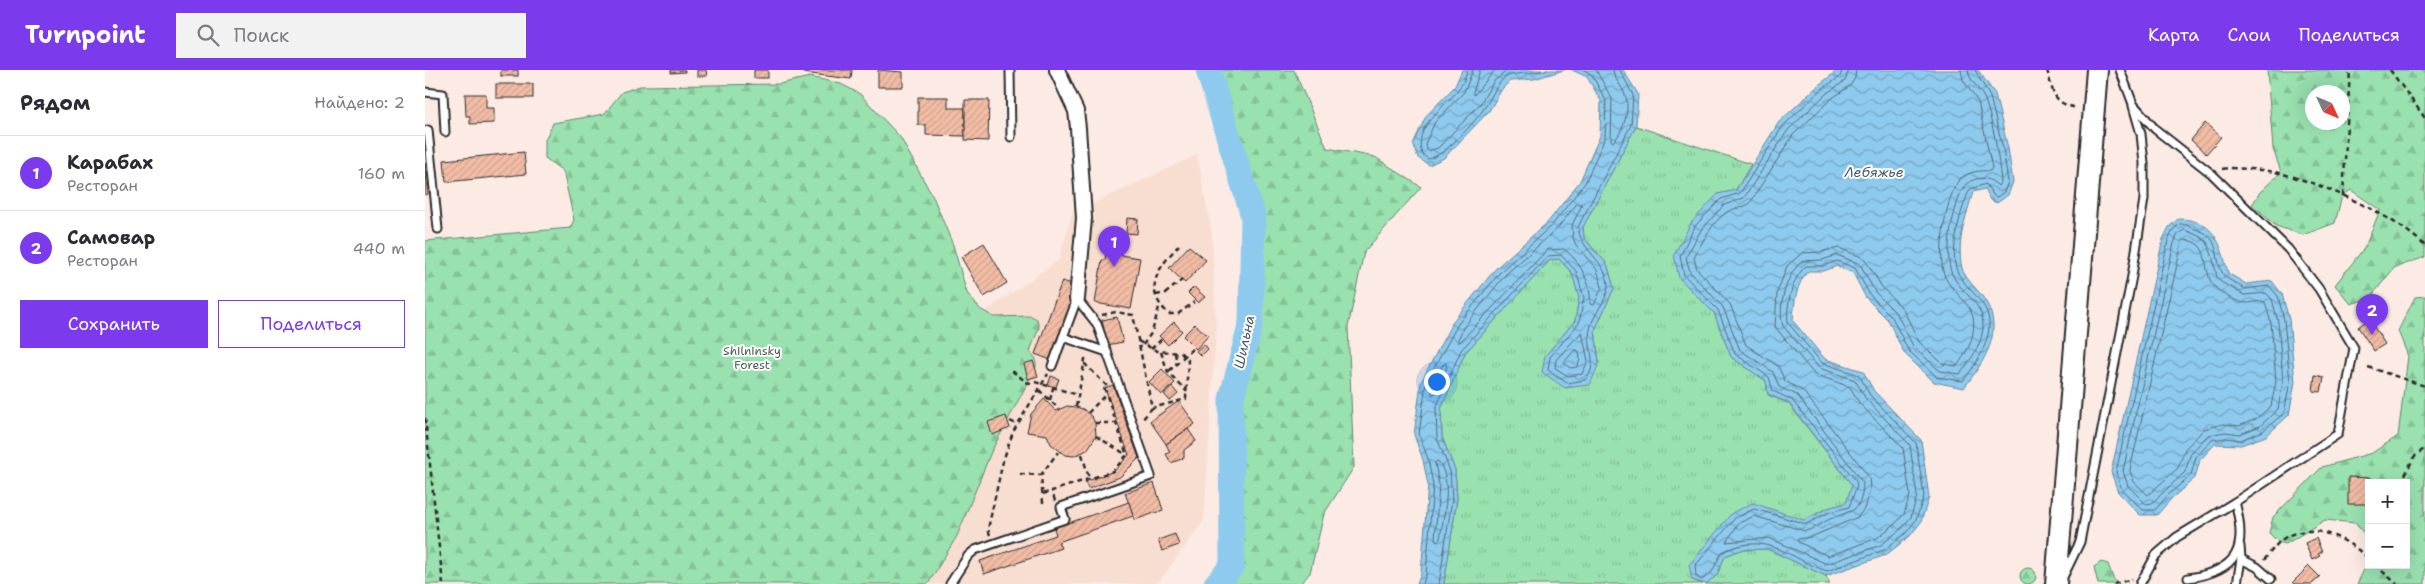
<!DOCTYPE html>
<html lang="ru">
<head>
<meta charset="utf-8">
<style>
  body { margin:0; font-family:"Shantell Sans",sans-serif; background:#f2f2f3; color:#2b2b33 }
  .controls { position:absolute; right:15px; bottom:15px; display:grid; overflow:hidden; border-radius:0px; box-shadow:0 5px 20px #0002 }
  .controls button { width:45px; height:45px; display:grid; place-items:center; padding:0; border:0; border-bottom:1px solid #e1e1e2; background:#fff; color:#2b2b33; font:25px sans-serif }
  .compass { position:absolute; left:1880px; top:15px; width:45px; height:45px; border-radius:50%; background:#fff; box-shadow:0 5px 20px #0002; rotate:134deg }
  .you { position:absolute; left:1011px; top:311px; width:18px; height:18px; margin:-12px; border:4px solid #fff; border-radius:50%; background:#1a73e8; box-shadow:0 0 0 8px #1a73e833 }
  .badge { display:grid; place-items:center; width:32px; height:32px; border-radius:50%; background:#7c3aed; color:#fff; font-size:16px; font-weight:700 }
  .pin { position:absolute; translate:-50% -41px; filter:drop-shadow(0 1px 2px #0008) }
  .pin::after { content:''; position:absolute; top:26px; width:18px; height:15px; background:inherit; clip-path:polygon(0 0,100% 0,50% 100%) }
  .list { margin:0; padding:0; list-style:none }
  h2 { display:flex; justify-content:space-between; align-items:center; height:65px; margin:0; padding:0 20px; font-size:21px }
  h2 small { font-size:16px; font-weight:400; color:#7c7c81 }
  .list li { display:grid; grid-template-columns:32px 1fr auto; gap:15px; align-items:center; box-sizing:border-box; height:75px; padding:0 20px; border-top:1px solid #e1e1e2 }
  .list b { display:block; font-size:19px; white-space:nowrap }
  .list p { margin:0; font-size:16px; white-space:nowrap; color:#7c7c81 }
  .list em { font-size:16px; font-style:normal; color:#7c7c81 }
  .actions { display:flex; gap:10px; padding:15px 20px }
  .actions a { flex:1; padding:11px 0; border:1px solid #7c3aed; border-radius:0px; text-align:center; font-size:18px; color:#7c3aed }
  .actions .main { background:#7c3aed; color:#fff }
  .icon { flex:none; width:28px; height:28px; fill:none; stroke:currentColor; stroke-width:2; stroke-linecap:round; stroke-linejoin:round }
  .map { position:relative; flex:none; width:2000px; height:514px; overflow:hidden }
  header { display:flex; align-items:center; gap:30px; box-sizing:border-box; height:70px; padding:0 25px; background:#7c3aed; color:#fff }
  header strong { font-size:24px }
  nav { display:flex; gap:28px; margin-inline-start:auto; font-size:18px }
  .search { width:350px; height:45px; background:#f2f2f3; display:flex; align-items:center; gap:12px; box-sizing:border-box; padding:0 18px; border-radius:0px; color:#7c7c81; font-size:19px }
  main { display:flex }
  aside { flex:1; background:#fff }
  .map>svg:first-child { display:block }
  .built { fill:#f8ddd1 }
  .grass { fill:url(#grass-tufts); stroke:#62866d }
  .forest { fill:url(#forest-firs); stroke:#62866d; fill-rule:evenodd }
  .water { fill:url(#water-waves); stroke:#668aa0 }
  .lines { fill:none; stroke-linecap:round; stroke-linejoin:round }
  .shore { stroke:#536b79; stroke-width:1 }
  .river { stroke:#8ecaee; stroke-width:25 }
  .building { fill:url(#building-hatch); stroke:#2b2b2b }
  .lane-casing { stroke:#2b2b2b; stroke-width:11 }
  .street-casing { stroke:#2b2b2b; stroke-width:18 }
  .secondary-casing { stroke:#2b2b2b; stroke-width:24 }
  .path { stroke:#2b2b2b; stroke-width:2.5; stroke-dasharray:5 4; stroke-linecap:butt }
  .lane { stroke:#fff; stroke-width:7 }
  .street { stroke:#fff; stroke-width:14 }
  .secondary { stroke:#fff; stroke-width:20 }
  .labels { text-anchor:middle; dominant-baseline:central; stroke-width:4; stroke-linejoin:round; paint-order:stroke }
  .park-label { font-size:12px; fill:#4c6253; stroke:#fff }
  .water-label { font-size:14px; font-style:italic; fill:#495b66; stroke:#fff }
</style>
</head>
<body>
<header>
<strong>Turnpoint</strong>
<div class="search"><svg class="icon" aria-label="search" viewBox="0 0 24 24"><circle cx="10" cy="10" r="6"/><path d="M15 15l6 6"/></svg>Поиск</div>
<nav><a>Карта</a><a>Слои</a><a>Поделиться</a></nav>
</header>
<main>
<aside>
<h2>Рядом<small>Найдено: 2</small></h2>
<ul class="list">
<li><span class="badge">1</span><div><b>Карабах</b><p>Ресторан</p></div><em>160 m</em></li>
<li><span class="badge">2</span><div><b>Самовар</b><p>Ресторан</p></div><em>440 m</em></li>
</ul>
<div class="actions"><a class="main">Сохранить</a><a>Поделиться</a></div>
</aside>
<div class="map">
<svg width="2000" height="514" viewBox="0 0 2000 514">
  <defs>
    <pattern id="grass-tufts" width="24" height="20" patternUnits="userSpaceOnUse" patternTransform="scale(1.25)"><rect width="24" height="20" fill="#99e1af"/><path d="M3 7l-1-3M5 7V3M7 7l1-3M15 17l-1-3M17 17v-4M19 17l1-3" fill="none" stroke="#84c197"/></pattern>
    <pattern id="forest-firs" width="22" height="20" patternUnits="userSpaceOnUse" patternTransform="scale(1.25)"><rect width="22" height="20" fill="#99e1af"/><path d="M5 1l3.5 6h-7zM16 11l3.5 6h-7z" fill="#84c197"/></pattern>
    <pattern id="water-waves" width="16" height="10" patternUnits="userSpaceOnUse" patternTransform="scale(1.25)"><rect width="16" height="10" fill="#8ecaee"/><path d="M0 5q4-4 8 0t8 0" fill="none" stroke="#74a4c1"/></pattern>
    <pattern id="building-hatch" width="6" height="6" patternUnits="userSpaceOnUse" patternTransform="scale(1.25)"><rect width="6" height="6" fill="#f2bca5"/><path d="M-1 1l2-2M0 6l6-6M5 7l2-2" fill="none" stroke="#d0a28e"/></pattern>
  </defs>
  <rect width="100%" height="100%" fill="#fbebe4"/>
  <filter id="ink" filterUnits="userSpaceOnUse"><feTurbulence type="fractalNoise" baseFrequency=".02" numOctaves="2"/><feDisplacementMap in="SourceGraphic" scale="10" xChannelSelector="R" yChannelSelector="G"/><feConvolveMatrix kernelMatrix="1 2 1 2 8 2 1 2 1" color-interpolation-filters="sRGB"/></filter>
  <g filter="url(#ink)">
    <path class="built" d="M772,85l15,79 4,96 -12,190 -45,62 -7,2h-236l39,-251 104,-73 13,-47z"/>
    <g class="grass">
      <path d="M1211,56l115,38 -15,26 -18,4 -39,83 35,36 17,44 35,24 2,14 20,8 64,82 -6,18 -18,5 -24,12 -51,-16 -61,76 11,4h-259l13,-85 -2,-29 -13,-33 -1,-28 24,-56 85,-93 9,-1 13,14 7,24 -4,24 -30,35 54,6 -4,-32 19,-42 -7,-24 -23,-26 -1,-11z"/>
      <path d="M1342,479l59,27 4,8h-124l11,-9 8,-19 16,-6z"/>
    </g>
    <g class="forest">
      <path d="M783,0h86l33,78 48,9 46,30 -57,65 -16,75 6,140 -30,47 -14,59 -10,11h-84l16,-18 -1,-167 20,-76 2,-107z"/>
      <path d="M1842,0h158v187l-31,11 -24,30 -19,6 -16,-19 30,-38 15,-37 -29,-20 -9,6 -7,27 -32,12 -27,-9 -24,-21 8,-13 21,-20 -8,-23zM1918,22v30h-30v-30z"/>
      <path d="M385,7l31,7 19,10 40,43 34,62 19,46 14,48 13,16 14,8 37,-1 6,3 2,8 -9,24 6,8v8l-45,85 -34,84 -29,48h-503v-343l145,-13 4,-8 -11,-49 -18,-13v-18l8,-17 51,-9 18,-22 18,-6 139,-2z"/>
      <path d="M2000,226v288h-68l12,-24v5h37v-82h-37v62l-2,-8 -12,-14 -30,-3 -39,24 -8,-2 -9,-9 4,-16 49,-50 50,-14 26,-17 10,-80 -10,-25 17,-34z"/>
      <path d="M1676,492l7,2 5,14 5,6h-20l-4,-17z"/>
      <circle cx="1603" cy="506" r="8"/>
    </g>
    <g class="water">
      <path d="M1037,0h102l-30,9 -24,2 -8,8 -13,22 -45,47 -15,7 -11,-7 -5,-14 13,-28 29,-30z"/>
      <path d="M1147,0h51l15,24 -2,32 -53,101 1,11 23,26 7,24 -19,42 4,33 -9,22 -25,3 -23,-16 3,-16 30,-35 4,-23 -7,-25 -13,-14 -9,1 -85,93 -24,56 1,28 13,33 2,29 -13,85h-27l4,-10 7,-89 -5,-25 -9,-25 7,-53 32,-61 44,-54 51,-45 32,-41 20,-45 1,-35 -14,-24z"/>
      <path d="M1413,0h140l17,24 13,54 5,34 -5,13 -11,8 -7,-3 -5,-11 -12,3c-7,25 -17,50 -11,76 2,9 14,20 20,28 25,33 3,64 -18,92l-30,-6 -30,-29 -16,-33 -22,-22 -13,-25 -16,-7 -13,5h-16c-12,13 -14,32 -15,50l32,38 38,12 11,20 47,49 8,57 -8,25 -11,14 -24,19 -60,21 -59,-27 -26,1 -16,6 -8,19 -11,9 -14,-4 -3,-15 43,-52 21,-10 51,17 24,-12 18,-5 6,-18 -63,-82 -21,-9 -2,-13 -35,-24 -17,-44 -35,-35 -5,-23 17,-32 27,-29 18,-4 43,-68 41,-38z"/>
      <path d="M1753,149c36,0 43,24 50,54l18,11 26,-3 10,13 7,25 6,63 -6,33 -23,21 -25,9 -26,-1 -15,16 -5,18 -24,21 -14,16h-17l-22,-23 -7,-20 52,-233 6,-12z"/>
    </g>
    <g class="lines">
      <g class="shore">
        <path d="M1042,0c-4,32 -57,48 -45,84l6,5c17,-3 47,-37 57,-52 7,-9 11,-25 23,-31 8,-3 28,-3 39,-6"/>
        <path d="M1048,0l-9,22 -29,30 -10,22 3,7 10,-3 42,-44 14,-23 14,-11"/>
        <path d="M1055,0l-7,22 1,3 21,-25"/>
        <path d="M1171,0l16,29 -1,41 2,2c10,-9 18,-34 12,-47 -3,-9 -11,-16 -12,-25"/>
        <path d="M1417,0l-2,7 -17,11 -40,38 -43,67 -19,6 -26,27 -15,30 4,19 34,35 17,44 34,23 4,14 19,9 64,81 1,5 -8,21 -19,5 -24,12 -52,-15 -19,9 -40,48 1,10 6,4 10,-8 10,-20c48,-22 64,6 105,19l57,-21 22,-17 10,-13 8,-24 -8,-53 -46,-48 -11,-20 -37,-12 -34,-40c-2,-18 4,-45 18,-57h17l14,-5 18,7 15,27 22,22 16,33 29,27 26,4c14,-18 35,-49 22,-73 -7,-13 -22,-23 -28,-37 -8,-19 4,-64 13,-82l16,-5 8,12 3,1 7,-5 4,-10 -5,-33 -13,-52 -15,-27"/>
        <path d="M1424,0l-4,11 -18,12 -39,37 -44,68 -20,7 -23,25 -15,27 4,15 33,35 17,43 33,22 6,15 18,8 66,88c-1,31 -12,27 -33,36 -8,4 -16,10 -25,12l-51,-15 -15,7 -13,19 43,-4 58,26 54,-19 21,-17 9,-11 6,-21 -7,-51 -44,-46 -11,-19 -36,-12 -36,-42c-6,-19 4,-55 20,-65l19,-1 15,-5 23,9 15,28 22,22 16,32 27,25 20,3c13,-17 30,-40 20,-63 -6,-13 -22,-23 -28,-37 -9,-18 2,-73 13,-89 11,-9 23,-9 33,1l3,-5c-3,-27 -7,-55 -16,-81 -4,-11 -16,-18 -17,-30"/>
        <path d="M1431,0l-1,8 -5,8 -19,13 -38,36 -43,68c-7,6 -16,4 -23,9 -15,10 -25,30 -33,46l3,11 33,35 16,41 32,21 7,15 18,10 66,86 1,13 -6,19 -6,8 -47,20 -14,2 1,3 30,14 49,-18 19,-15 8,-9 6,-19 -7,-47 -43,-44 -10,-17 -36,-13 -39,-47 2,-34 10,-27 15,-13 18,-1 19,-4 25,10 18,29 21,22 16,33 24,22 14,2c11,-15 19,-30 16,-49 -3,-15 -22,-26 -28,-40 -9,-18 1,-86 16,-99 7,-6 20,-8 29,-7l2,-3 -14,-66 -15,-22 -2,-10"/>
        <path d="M1153,133l4,2 -10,20 1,13 3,7 21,25 5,17 -8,18 -4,-1c2,-20 -10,-43 -26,-55l-17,1 -87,92h-3l6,-14 42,-53 51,-45z"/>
        <path d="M1755,154c7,0 9,3 15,5 29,8 17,31 30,48l20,12 24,-3 9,10 6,24 6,62 -6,31 -21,18 -22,9 -16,-2 -13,2 -16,17 -5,18 -23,20 -13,15h-12l-21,-20 -6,-18 52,-231 5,-11z"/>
        <path d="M1760,160l14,6 8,6 5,13 5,22 4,5 23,13 22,-2 6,6 6,23 5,59 -5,28 -18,17 -20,8 -15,-2 -17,3 -17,18 -6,19 -33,31 -6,1 -18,-18 -5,-15 51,-228 4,-9z"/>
        <path d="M1758,170c31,0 17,33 32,47 7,7 22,16 31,16 7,0 13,-3 19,-1l6,21 5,58 -5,25 -15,13 -17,7 -16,-2 -19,5 -19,20 -7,19 -30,27 -14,-13 -4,-11z"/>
        <path d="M1157,262l6,29 -6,13 -14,2 -13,-8 1,-8z"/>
        <path d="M1150,280l4,1 1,9 -3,7 -7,1 -6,-5z"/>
        <path d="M1021,294l1,3 -11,26 -4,2v-10l11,-20z"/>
        <path d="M1013,391c16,20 5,56 2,78l-3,2 -2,-2 4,-54 -4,-22z"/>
        <path d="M998,514l3,-10 7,-89 -5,-26 -9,-25 7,-51 32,-59 43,-53 51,-46 33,-42 20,-45 1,-37 -14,-26 -8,-5"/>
        <path d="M1014,514l13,-85 -2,-28 -13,-33 -1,-30 25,-58 87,-94 13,-1 15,16 8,27 -5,25 -29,34 -2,13 19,13 18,-3c15,-16 1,-32 5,-51 2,-13 18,-30 18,-42 0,-26 -28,-36 -30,-60l53,-102 2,-30 -13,-25"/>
      </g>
      <path class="river" d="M783,0l45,146 -2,107 -20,76 1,167 -16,18"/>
    </g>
    <g class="building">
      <rect x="76" y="0" width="17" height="6"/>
      <path d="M246,0h14v2l-14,1z"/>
      <path d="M272,0h9l1,6h-10z"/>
      <rect x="329" y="0" width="14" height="8"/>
      <path d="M378,0h49l-1,9 -48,-6z"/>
      <path d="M453,0l25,2v15h-25z"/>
      <rect x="71" y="14" width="37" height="14"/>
      <path d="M40,24h21v14h8v15l-24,1v-8h-4z"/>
      <path d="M493,27h30v11h17v28l-39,-1v-10h-8z"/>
      <path d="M540,30h24l-1,41 -23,-1z"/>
      <path d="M1780,53l16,14 -15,17 -15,-14z"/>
      <path d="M99,82l2,22 -80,8 -2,-22z"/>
      <path d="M0,93l3,31 -3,1z"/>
      <path d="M702,148l11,1 -1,15 -11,-1z"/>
      <path d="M559,173l23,40 -23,14 -23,-40z"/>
      <path d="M764,176l17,14 -21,23 -16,-15z"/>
      <path d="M681,183l34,5 -9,51 -36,-6 7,-43h3z"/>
      <path d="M637,211l10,3 -3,9 5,2 -23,65 -16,-6z"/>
      <path d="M769,217l11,10 -7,6 -10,-10z"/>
      <path d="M692,247l6,25 -16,3 -5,-25z"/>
      <path d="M1944,249l16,25 -11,7 -16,-24z"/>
      <path d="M749,252l8,9 -14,14 -9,-9z"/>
      <path d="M770,254l13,12 -12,13 -13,-13z"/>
      <path d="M779,274l4,5 -7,7 -5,-5z"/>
      <path d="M608,291l5,15 -10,3 -4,-15z"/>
      <path d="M737,299l13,14 -14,12 -12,-13z"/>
      <path d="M1890,305l9,2 -3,15 -8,-1z"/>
      <path d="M626,306l8,3 -3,8 -8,-2z"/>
      <path d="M688,315l26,73 -19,19 -32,12 -3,-7 29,-11 15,-16 -24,-67z"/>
      <path d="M747,317l6,7 -8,7 -6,-7z"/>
      <path d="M619,329l12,12 11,-5 9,1 7,2 9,8 3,6 1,13 -9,14 -13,6 -9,-1 -14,-11 -4,-9 -20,-3 4,-18z"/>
      <path d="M754,331l16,23 -29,20 -16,-23z"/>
      <path d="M581,346l4,12 -18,7 -4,-13z"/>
      <path d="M763,359l8,12 -12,9v8l-13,5 -5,-9 4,-2 -4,-8z"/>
      <path d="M1923,407l23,1v5h-2v21h-21z"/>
      <path d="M729,413l9,27 -28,10 -10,-27z"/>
      <path d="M704,432l4,14 -75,26 3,6 -77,26 -4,-13 76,-26 -2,-7z"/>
      <path d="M750,464l4,11 -17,6 -4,-11z"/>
      <path d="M1891,468l6,14 -4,2 2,2 -8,4 -7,-17z"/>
      <path d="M1884,496l11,11 -8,7h-17l-2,-2z"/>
    </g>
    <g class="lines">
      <defs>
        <g id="lane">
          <path d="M585,0l1,67"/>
          <path d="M1695,0l13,34 22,25 57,45 76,75 31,40 35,59 -16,86 -103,68 -58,35 -21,18 -16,29"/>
          <path d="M0,22l18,2 2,38"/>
          <path d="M0,61l3,-1 10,99"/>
          <path d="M652,229l-14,38 44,15"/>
          <path d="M627,296l11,-29"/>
          <path d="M1815,476l1,13 16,8 14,12"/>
          <path d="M1639,505l16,-33 52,-266 12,-77v-36l-3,-29 -8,-28"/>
          <path d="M1763,508c50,-7 60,-29 47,-76"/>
          <path d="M525,514l18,-28 7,-6 90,-31 -4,-12 90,-31 -54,-152 -20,-25"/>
          <path d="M1812,514l4,-25"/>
        </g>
        <path id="street" d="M632,0l19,41 2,17 6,90 -7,81"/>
        <path id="secondary" d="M1631,514l41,-514"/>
      </defs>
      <use href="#lane" class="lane-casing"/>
      <use href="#street" class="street-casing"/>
      <use href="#secondary" class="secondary-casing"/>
      <g class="path">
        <path d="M1622,0c6,21 5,34 31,38"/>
        <path d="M1965,0l35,48"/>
        <path d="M1797,99l7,-1c16,1 34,1 50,5 42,10 116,42 146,73"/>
        <path d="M1918,126l7,-126"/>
        <path d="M754,175c-20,22 -38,44 -10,69h9l16,-12"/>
        <path d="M731,225l10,-2 16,-13"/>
        <path d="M677,245l14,-3 17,3 19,93 -10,12"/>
        <path d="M713,271l19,10 24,2 7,7 -2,39 -34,9"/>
        <path d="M718,275l9,-13 8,-28"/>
        <path d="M726,279l11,-10"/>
        <path d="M736,282l7,20 19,20"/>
        <path d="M750,283l2,11"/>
        <path d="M1943,297l57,19"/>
        <path d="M587,301l16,12 7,-1 43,13"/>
        <path d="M744,301l24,-23"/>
        <path d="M614,320l21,20"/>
        <path d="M625,330l3,-12"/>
        <path d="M651,337l10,-53"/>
        <path d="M663,343l18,-19"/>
        <path d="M0,348l18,166"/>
        <path d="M585,351l8,4"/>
        <path d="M670,353h21"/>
        <path d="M671,366l31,19"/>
        <path d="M657,384l7,24"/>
        <path d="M595,404l21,1"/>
        <path d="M1976,413l13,-26 11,-9"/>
        <path d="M618,424l9,-3"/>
        <path d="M630,431l-3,-10 61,-20 14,-16 -23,-68 3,-1 -24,-24"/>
        <path d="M618,433l-2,-28 17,-23"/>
        <path d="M565,465l-2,-6 15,-68 10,-29 35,-58"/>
        <path d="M1839,490c7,-8 15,-21 26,-25 29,-12 58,5 79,24"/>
        <path d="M1950,495l22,19"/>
        <path d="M1689,514l18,-5"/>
      </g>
      <use href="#lane" class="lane"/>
      <use href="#street" class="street"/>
      <use href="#secondary" class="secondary"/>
    </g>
  </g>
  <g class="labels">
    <g class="park-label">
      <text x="327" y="281">Shilninsky<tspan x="327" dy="14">Forest</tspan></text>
    </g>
    <g class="water-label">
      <text x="1449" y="102">Лебяжье</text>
      <text transform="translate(819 272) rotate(-78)">Шильна</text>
    </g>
  </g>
</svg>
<div class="controls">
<button>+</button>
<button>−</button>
</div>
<svg class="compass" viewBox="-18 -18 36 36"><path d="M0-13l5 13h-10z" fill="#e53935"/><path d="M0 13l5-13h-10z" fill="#7c7c81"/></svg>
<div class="you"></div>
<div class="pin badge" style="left:689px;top:197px">1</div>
<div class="pin badge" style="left:1947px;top:265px">2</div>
</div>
</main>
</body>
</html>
